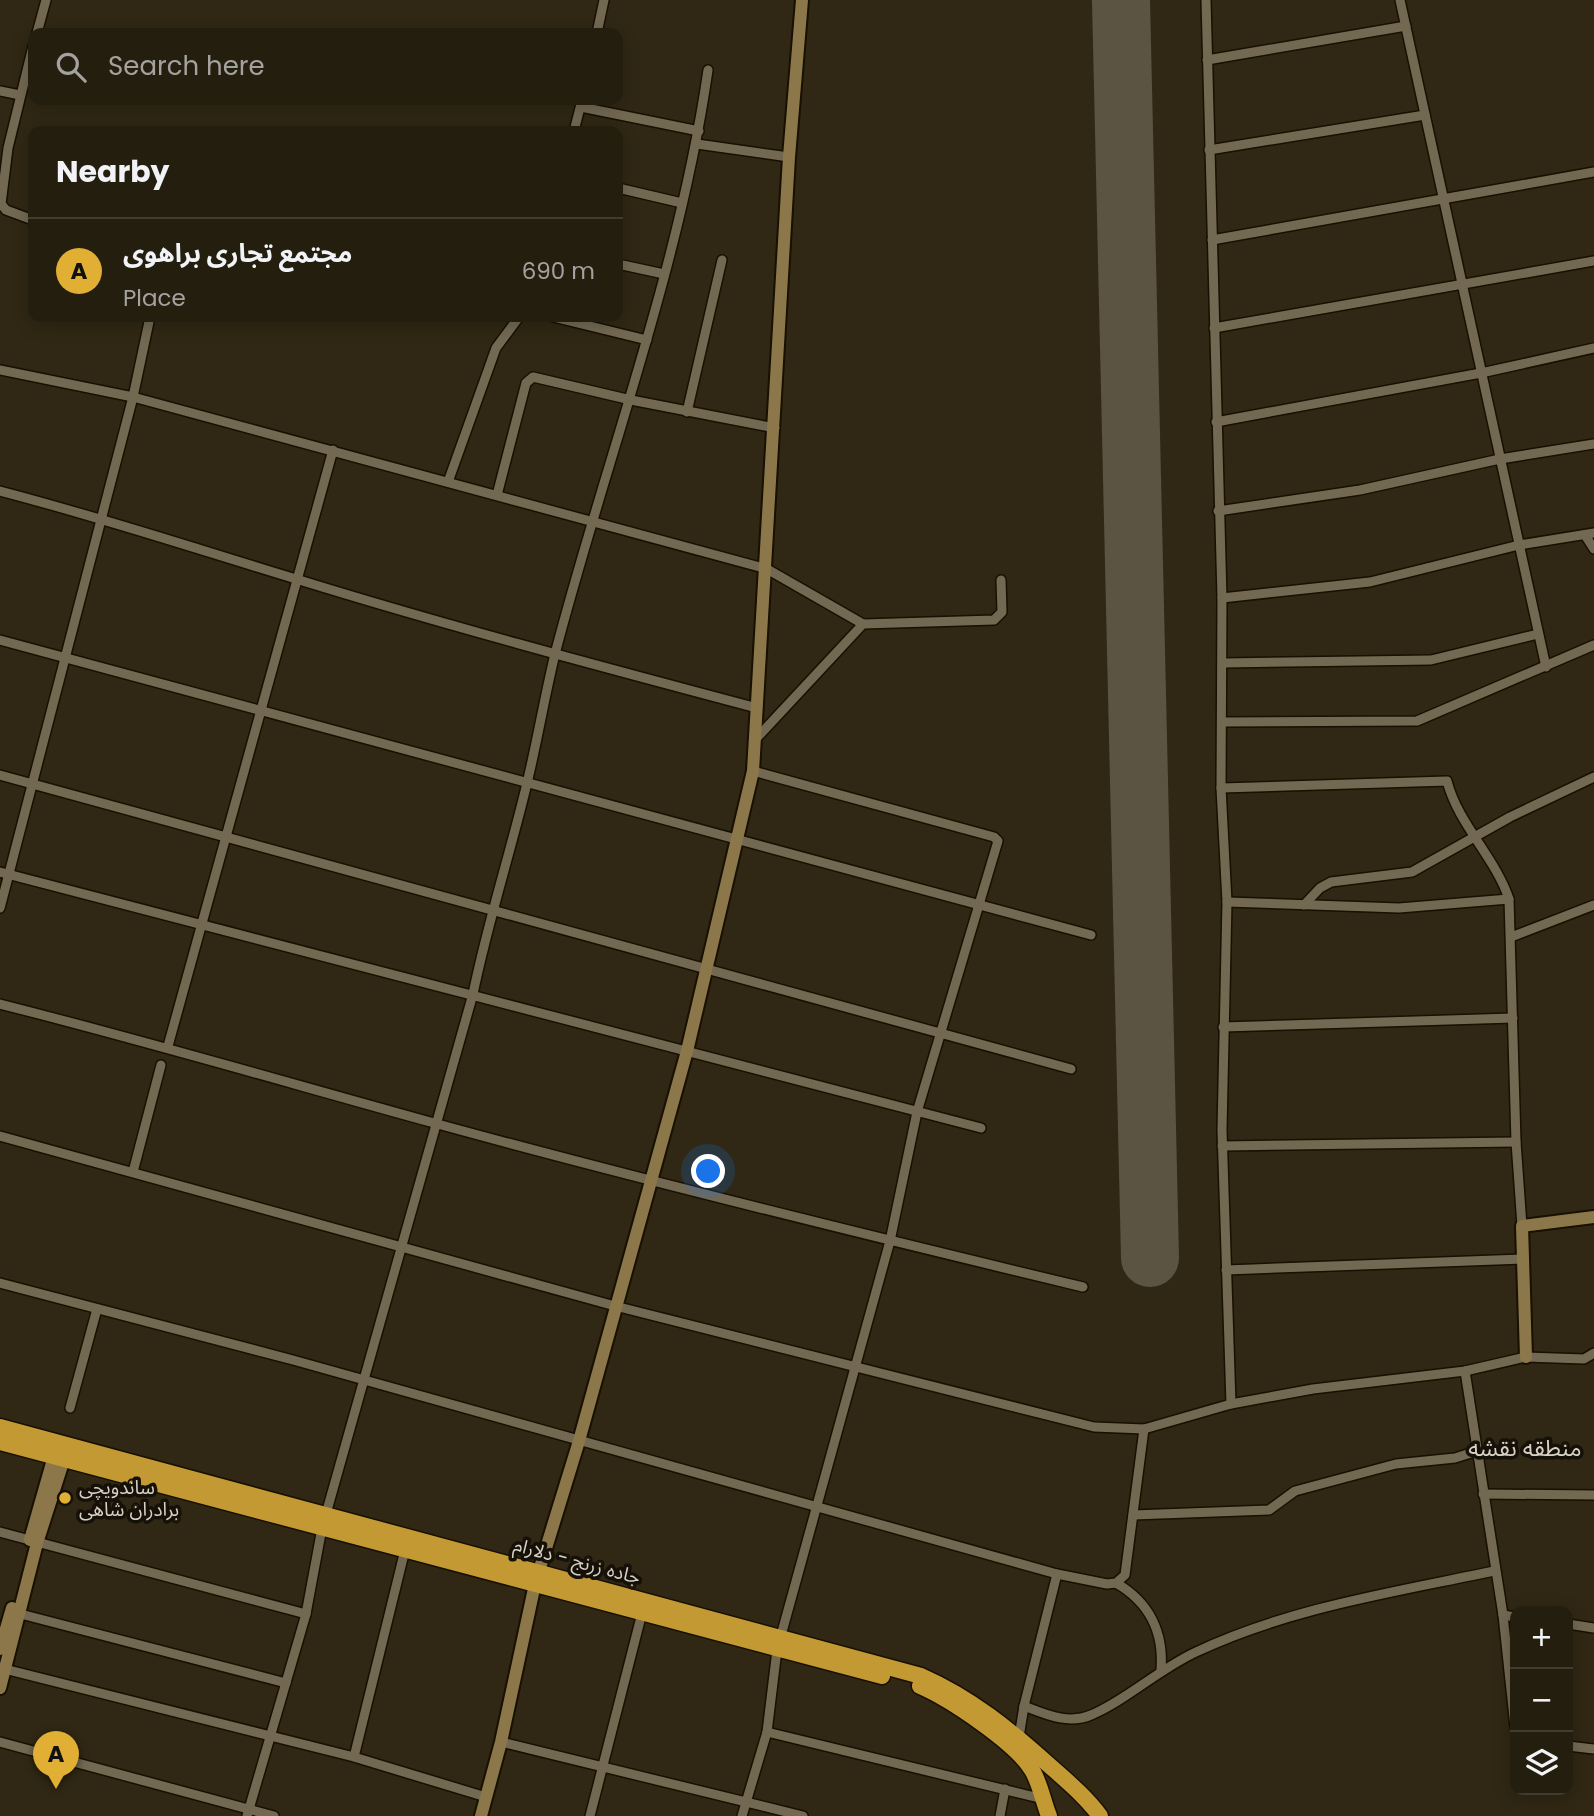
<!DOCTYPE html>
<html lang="en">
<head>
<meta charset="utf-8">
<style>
  body { margin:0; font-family:Poppins,"Noto Sans Arabic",sans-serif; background:#2c2718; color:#f1f3f6 }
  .controls { position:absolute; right:21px; bottom:21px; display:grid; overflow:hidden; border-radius:14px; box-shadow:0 4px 18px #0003 }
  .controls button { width:63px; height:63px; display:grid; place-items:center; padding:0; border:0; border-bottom:2px solid #413c2f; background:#241e0f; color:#f1f3f6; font:35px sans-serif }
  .you { position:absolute; left:709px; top:1172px; width:24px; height:24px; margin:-18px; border:5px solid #fff; border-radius:50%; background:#1a73e8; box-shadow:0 0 0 10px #1a73e833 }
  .badge { display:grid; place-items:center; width:46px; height:46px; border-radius:50%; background:#e1af34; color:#111; font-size:23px; font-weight:700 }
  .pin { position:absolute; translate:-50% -58px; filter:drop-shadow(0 2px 4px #0008) }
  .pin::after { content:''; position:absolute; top:37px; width:24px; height:21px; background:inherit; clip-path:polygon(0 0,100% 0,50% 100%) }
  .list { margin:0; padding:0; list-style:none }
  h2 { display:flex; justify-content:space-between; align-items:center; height:91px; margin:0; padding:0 28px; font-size:30px }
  h2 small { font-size:23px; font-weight:400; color:#a3a29e }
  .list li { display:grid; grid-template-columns:46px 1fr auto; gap:21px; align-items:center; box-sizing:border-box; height:105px; padding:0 28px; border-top:2px solid #413c2f }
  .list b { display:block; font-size:26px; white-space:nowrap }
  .list p { margin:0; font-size:23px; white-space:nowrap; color:#a3a29e }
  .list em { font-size:23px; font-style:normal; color:#a3a29e }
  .icon { flex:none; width:38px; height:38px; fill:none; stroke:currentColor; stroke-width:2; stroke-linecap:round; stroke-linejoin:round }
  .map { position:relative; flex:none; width:1594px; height:1816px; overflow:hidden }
  .search { position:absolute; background:#241e0f; box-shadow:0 4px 18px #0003; left:28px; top:28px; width:595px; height:77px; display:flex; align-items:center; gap:18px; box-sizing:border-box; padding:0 24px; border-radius:14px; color:#a3a29e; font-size:26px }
  .panel { position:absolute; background:#241e0f; box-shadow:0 4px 18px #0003; left:28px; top:126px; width:595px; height:196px; border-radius:14px }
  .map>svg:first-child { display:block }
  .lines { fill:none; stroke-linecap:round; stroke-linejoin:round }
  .runway { stroke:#5b5442; stroke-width:58 }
  .street-casing { stroke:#181001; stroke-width:12 }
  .secondary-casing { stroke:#181001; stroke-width:16 }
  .highway-casing { stroke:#181001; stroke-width:19 }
  .street { stroke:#736953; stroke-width:9 }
  .secondary { stroke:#8b774a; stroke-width:12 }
  .highway { stroke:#c39934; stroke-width:16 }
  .poi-dot { fill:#e1af34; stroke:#151109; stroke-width:2.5 }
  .labels { text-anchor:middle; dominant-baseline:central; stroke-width:7; stroke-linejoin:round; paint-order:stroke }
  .poi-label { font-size:19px; fill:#d7d1c5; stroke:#151109; text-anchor:start }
  .street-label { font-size:19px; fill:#d7d1c5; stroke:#151109 }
  .quarter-label { font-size:23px; fill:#d7d1c5; stroke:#151109 }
</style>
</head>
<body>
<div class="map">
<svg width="1594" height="1816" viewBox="0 0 1594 1816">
  <rect width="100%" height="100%" fill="#302814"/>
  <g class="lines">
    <path class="runway" d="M1121,0l29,1258"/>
    <defs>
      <g id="street">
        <path d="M1206,0l16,598 -1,190 6,114 -5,228 9,274"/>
        <path d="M1400,0l146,667"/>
        <path d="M37,33l9,-33"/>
        <path d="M597,33l7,-33"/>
        <path d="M33,46l-25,102 -7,56 5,6 27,10"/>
        <path d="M1207,60l199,-34"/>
        <path d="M0,91l20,4"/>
        <path d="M581,107l118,24"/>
        <path d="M574,131l8,-31"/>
        <path d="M697,144l92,13"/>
        <path d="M1209,150l216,-35"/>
        <path d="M618,188l64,15"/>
        <path d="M1212,240l382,-68"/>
        <path d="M618,264l46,10"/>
        <path d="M553,317l94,23"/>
        <path d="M1214,328l380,-67"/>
        <path d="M0,370l133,27 634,172 96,55"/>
        <path d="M687,412l35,-152"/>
        <path d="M1216,422l265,-49 113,-25"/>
        <path d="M448,482l48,-134 23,-31"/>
        <path d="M0,491c100,26 197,58 296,88 152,47 307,88 461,129"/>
        <path d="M497,495l29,-112 7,-6 98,23 144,28"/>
        <path d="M1218,511l142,-21 140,-31 94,-15"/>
        <path d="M1585,535l9,14"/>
        <path d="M1222,598l148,-16 149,-37 75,-12"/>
        <path d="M0,640l1091,295"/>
        <path d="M1223,663l208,-3 107,-26"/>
        <path d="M1223,722l194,-1 177,-76"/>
        <path d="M754,741l109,-117 131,-4 8,-8 -1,-32"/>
        <path d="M0,775l1071,294"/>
        <path d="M1221,788l226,-7c11,43 48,76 62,118l7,243 6,84"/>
        <path d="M0,872l981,256"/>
        <path d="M1227,902l172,6 110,-9"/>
        <path d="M1304,905l16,-17 11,-6 81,-10 98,-55 84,-40"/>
        <path d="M0,908l133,-511 17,-80"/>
        <path d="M1511,937l83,-32"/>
        <path d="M0,1004c146,37 289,79 434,119 215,59 432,112 649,164"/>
        <path d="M1223,1027l290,-9"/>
        <path d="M168,1046l165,-596"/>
        <path d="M0,1136l615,170 479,121 50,2 87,-25 82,-15 152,-18 61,-14 58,2 10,-6"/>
        <path d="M1222,1146l294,-4"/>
        <path d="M133,1172l28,-107"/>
        <path d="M1226,1270l297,-11"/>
        <path d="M0,1283l293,77 764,214 50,10 9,-1 9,-8 19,-146"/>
        <path d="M1465,1371l38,244 12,112"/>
        <path d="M70,1408l27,-99"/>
        <path d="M1483,1494l111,1"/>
        <path d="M1133,1515l136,-5 26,-19 101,-27 59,-6 22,-7"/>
        <path d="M0,1532l306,82"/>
        <path d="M1116,1583c33,19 48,49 45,87"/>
        <path d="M13,1612l273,71"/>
        <path d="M1503,1615l12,2"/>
        <path d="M1568,1624l26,4"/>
        <path d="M1,1668l353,89 132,40"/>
        <path d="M1024,1706c21,8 44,19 67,9 34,-14 68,-46 105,-63 93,-44 199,-60 298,-81"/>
        <path d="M767,1732l276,67"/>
        <path d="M1019,1737l5,-31 33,-132"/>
        <path d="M0,1742l274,74"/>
        <path d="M501,1742l302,74"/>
        <path d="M1568,1746l26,3"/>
        <path d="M354,1757l51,-207"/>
        <path d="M247,1816l59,-202 16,-86 151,-534c15,-73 38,-143 55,-215 10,-42 17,-84 27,-125 51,-195 124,-384 153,-584"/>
        <path d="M590,1816l52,-203"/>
        <path d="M742,1816l25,-84 10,-82 113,-409 27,-129 81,-271 -4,-4 -241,-66"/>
        <path d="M1000,1816l5,-27"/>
      </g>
      <g id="secondary">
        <path d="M1526,1357l-4,-131 72,-9"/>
        <path d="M30,1540l26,-91"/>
        <path d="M0,1649l12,-41"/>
        <path d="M0,1688l37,-145 29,-90"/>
        <path d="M481,1816l20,-74 34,-158 44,-143 108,-390 66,-280 36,-614 13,-157"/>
      </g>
      <g id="highway">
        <path d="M0,1427l921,249c50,22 89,54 129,90 18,16 36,31 50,50"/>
        <path d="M0,1442l882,234"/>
        <path d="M920,1686c30,13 96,57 112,84 8,13 11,31 17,46"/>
      </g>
    </defs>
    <use href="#street" class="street-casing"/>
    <use href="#secondary" class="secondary-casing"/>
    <use href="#highway" class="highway-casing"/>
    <use href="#street" class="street"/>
    <use href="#secondary" class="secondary"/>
    <use href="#highway" class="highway"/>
  </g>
  <circle class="poi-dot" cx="65" cy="1498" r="7"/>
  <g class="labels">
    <g class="poi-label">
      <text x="79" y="1487">ساندویچی<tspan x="79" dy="22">برادران شاهی</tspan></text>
    </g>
    <g class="street-label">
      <text transform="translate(577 1561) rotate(15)">جاده زرنج - دلارام</text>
    </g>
    <g class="quarter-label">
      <text x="1525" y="1448">منطقه نقشه</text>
    </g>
  </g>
</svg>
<div class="controls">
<button>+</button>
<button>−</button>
<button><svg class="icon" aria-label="layers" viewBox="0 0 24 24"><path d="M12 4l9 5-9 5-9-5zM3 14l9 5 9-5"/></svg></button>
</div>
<div class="you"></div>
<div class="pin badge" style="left:56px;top:1789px">A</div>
<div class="search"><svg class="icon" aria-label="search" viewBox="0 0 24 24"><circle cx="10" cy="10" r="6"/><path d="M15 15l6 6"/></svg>Search here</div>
<section class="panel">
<h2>Nearby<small></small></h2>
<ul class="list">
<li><span class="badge">A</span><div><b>مجتمع تجاری براهوی</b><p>Place</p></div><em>690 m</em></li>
</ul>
</section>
</div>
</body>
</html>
